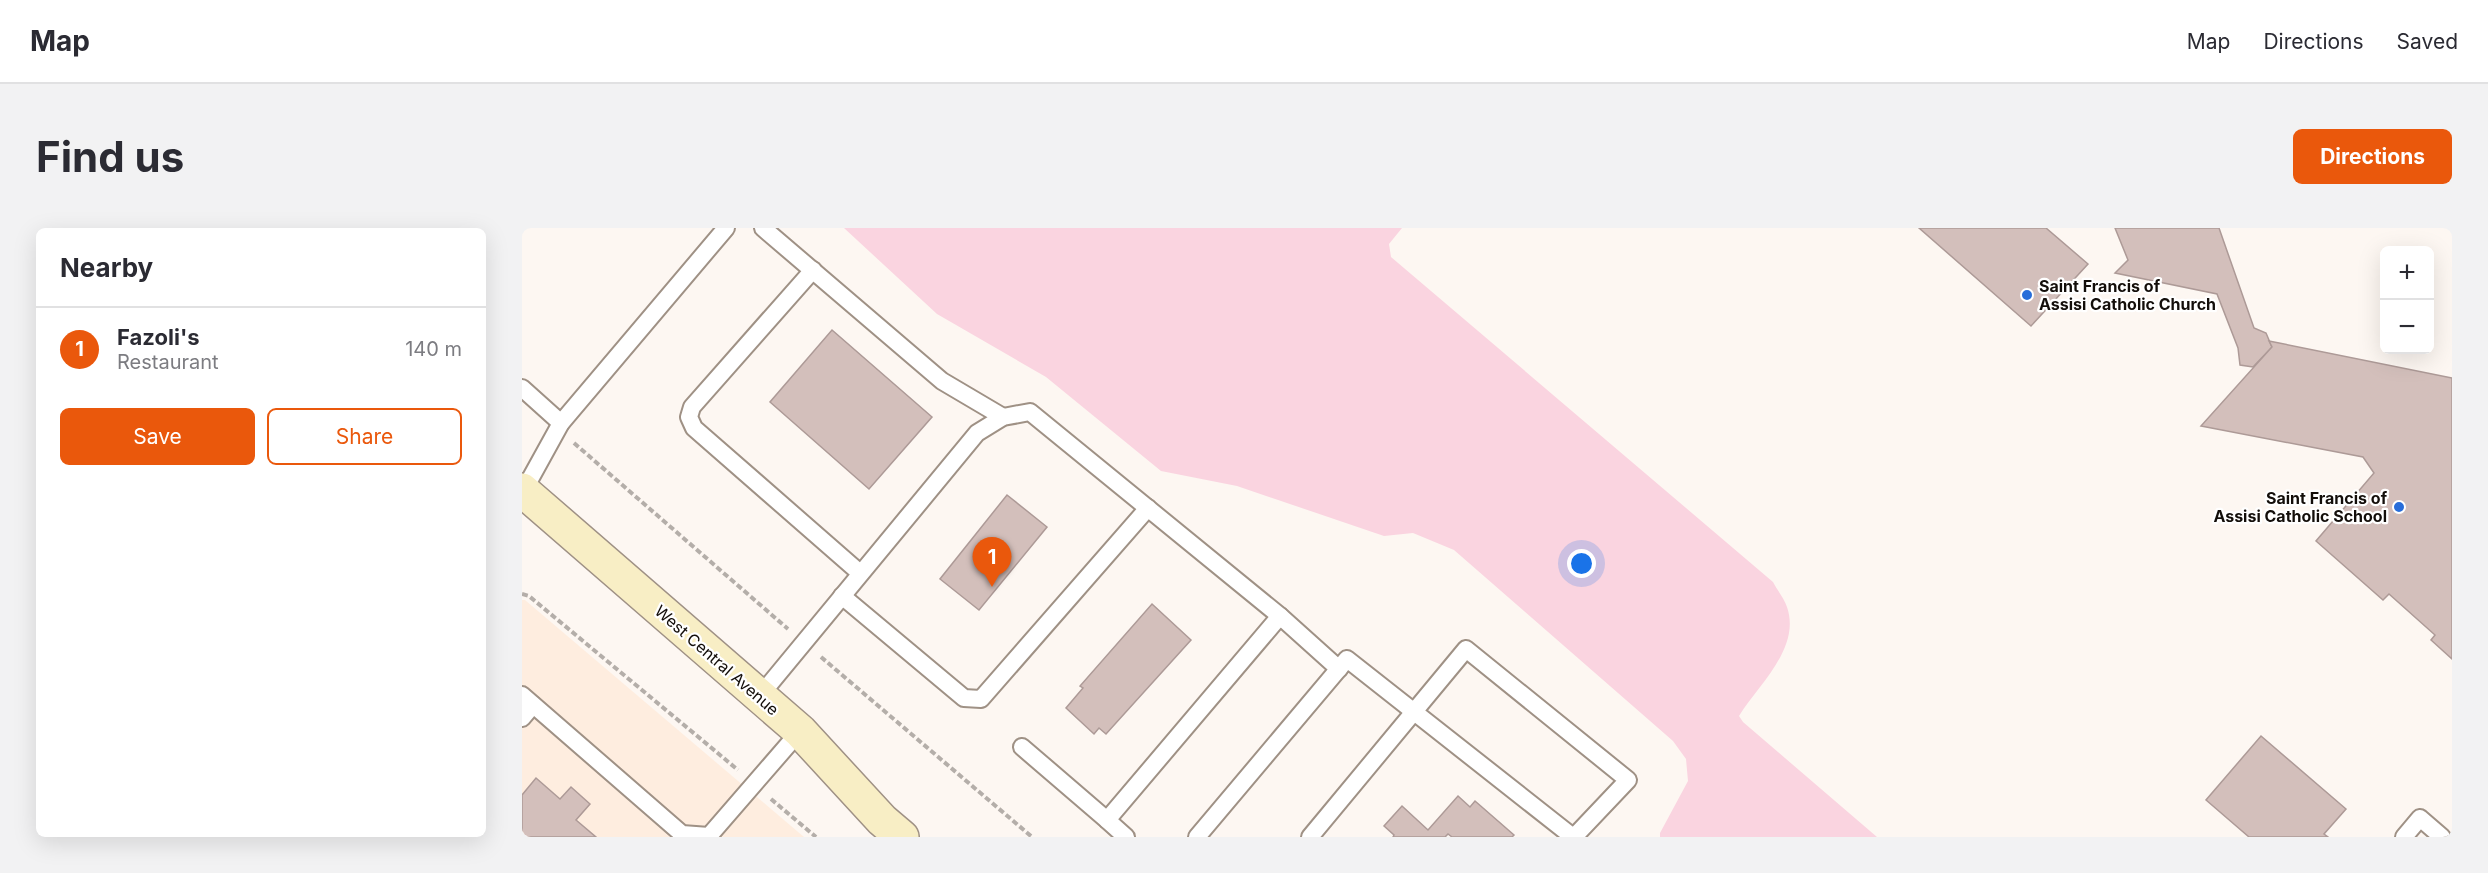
<!DOCTYPE html>
<html lang="en">
<head>
<meta charset="utf-8">
<style>
  body { margin:0; font-family:Inter,sans-serif; background:#f2f2f3; color:#2b2b33 }
  .controls { position:absolute; right:18px; top:18px; display:grid; overflow:hidden; border-radius:9px; box-shadow:0 6px 24px #0002 }
  .controls button { width:54px; height:54px; display:grid; place-items:center; padding:0; border:0; border-bottom:2px solid #e1e1e2; background:#fff; color:#2b2b33; font:30px sans-serif }
  .you { position:absolute; left:1060px; top:336px; width:21px; height:21px; margin:-15px; border:4px solid #fff; border-radius:50%; background:#1a73e8; box-shadow:0 0 0 9px #1a73e833 }
  .badge { display:grid; place-items:center; width:39px; height:39px; border-radius:50%; background:#ea580c; color:#fff; font-size:20px; font-weight:700 }
  .pin { position:absolute; translate:-50% -50px; filter:drop-shadow(0 2px 3px #0008) }
  .pin::after { content:''; position:absolute; top:32px; width:21px; height:18px; background:inherit; clip-path:polygon(0 0,100% 0,50% 100%) }
  .list { margin:0; padding:0; list-style:none }
  h2 { display:flex; justify-content:space-between; align-items:center; height:78px; margin:0; padding:0 24px; font-size:26px }
  h2 small { font-size:20px; font-weight:400; color:#7c7c81 }
  .list li { display:grid; grid-template-columns:39px 1fr auto; gap:18px; align-items:center; box-sizing:border-box; height:84px; padding:0 24px; border-top:2px solid #e1e1e2 }
  .list b { display:block; font-size:22px; white-space:nowrap }
  .list p { margin:0; font-size:20px; white-space:nowrap; color:#7c7c81 }
  .list em { font-size:20px; font-style:normal; color:#7c7c81 }
  .actions { display:flex; gap:12px; padding:18px 24px }
  .actions a { flex:1; padding:14px 0; border:2px solid #ea580c; border-radius:9px; text-align:center; font-size:21px; color:#ea580c }
  .actions .main { background:#ea580c; color:#fff }
  .map { position:relative; flex:none; width:1930px; height:609px; overflow:hidden; border-radius:9px }
  header { display:flex; align-items:center; gap:36px; box-sizing:border-box; height:84px; padding:0 30px; background:#fff; border-bottom:2px solid #e1e1e2 }
  header strong { font-size:28px }
  nav { display:flex; gap:33px; margin-inline-start:auto; font-size:21px }
  .intro { display:flex; align-items:center; justify-content:space-between; box-sizing:border-box; height:144px; padding:0 36px }
  h1 { margin:0; font-size:42px }
  .button { padding:15px 27px; border-radius:9px; background:#ea580c; color:#fff; font-size:21px; font-weight:700 }
  main { display:flex; gap:36px; padding:0 36px }
  aside { flex:1; background:#fff; border-radius:9px; box-shadow:0 6px 24px #0002 }
  .map>svg:first-child { display:block }
  .built { fill:#feeddf }
  .green { fill:#fad4e0 }
  .building { fill:#d3bfbb; stroke:#ad9a97; stroke-width:1.5 }
  .lines { fill:none; stroke-linecap:round; stroke-linejoin:round }
  .service-casing { stroke:#9f9185; stroke-width:20 }
  .secondary-casing { stroke:#9f9185; stroke-width:36 }
  .path { stroke:#b4aea9; stroke-width:4; stroke-dasharray:6 3; stroke-linecap:butt }
  .service { stroke:#fff; stroke-width:16 }
  .secondary { stroke:#f8eec5; stroke-width:33 }
  .poi-dot { fill:#286dd9; stroke:#fff; stroke-width:2 }
  .labels { text-anchor:middle; dominant-baseline:central; stroke-width:4.5; stroke-linejoin:round; paint-order:stroke }
  .poi-label { font-size:16px; font-weight:bold; fill:#130e0a; stroke:#fff; text-anchor:start }
  .street-label { font-size:16px; fill:#130e0a; stroke:#fff }
</style>
</head>
<body>
<header>
<strong>Map</strong>
<nav><a>Map</a><a>Directions</a><a>Saved</a></nav>
</header>
<div class="intro"><h1>Find us</h1><a class="button">Directions</a></div>
<main>
<aside>
<h2>Nearby<small></small></h2>
<ul class="list">
<li><span class="badge">1</span><div><b>Fazoli's</b><p>Restaurant</p></div><em>140 m</em></li>
</ul>
<div class="actions"><a class="main">Save</a><a>Share</a></div>
</aside>
<div class="map">
<svg width="1930" height="609" viewBox="0 0 1930 609">
  <rect width="100%" height="100%" fill="#fdf7f2"/>
  <path class="built" d="M0,372h3l279,237h-282z"/>
  <path class="green" d="M322,0h558l-13,16 2,13 382,325c4,8 11,16 14,25 14,41 -28,77 -48,109l4,6 134,115h-217v-4l28,-52 -2,-22 -13,-18 -219,-191 -41,-17 -29,3 -147,-50 -76,-15 -115,-94 -109,-63z"/>
  <g class="building">
    <path d="M1397,0h127l42,36 -57,62z"/>
    <path d="M1593,0h104l35,100 12,5 6,14 -19,20 -13,-2 -2,-17 -21,-54 -102,-21 13,-13z"/>
    <path d="M310,102l100,87 -63,72 -99,-87z"/>
    <path d="M1747,113l183,37v281l-21,-19 4,-5 -46,-41 -6,6 -67,-59 58,-68 -11,-16 -162,-31 71,-79z"/>
    <path d="M485,267l40,32 -68,83 -39,-31z"/>
    <path d="M630,376l39,36 -85,94 -7,-6 -5,6 -28,-26 17,-20 -3,-2z"/>
    <path d="M1739,508l85,73 -22,25 4,3h-79l-43,-37z"/>
    <path d="M14,550l24,21 11,-12 19,17 -14,16 20,17h-74v-42z"/>
    <path d="M936,568l12,11 5,-6 39,34 -2,2h-60l-4,-3 -3,3h-52l1,-2 -10,-9 18,-20 26,24z"/>
  </g>
  <g class="lines">
    <defs>
      <g id="service">
        <path d="M241,0l179,153 61,36"/>
        <path d="M291,42l-121,137 -3,10 5,11 166,145"/>
        <path d="M0,160l39,35"/>
        <path d="M1,264l38,-69 165,-195"/>
        <path d="M320,368l122,102 17,1 167,-191"/>
        <path d="M0,467l160,139 27,2 91,-105"/>
        <path d="M237,469l218,-264 26,-16 27,-5 250,204"/>
        <path d="M0,490l11,-13"/>
        <path d="M500,519l85,73"/>
        <path d="M604,609l-19,-17 173,-204 59,53"/>
        <path d="M675,609l150,-178 226,178"/>
        <path d="M788,609l156,-188 162,131 -54,57"/>
        <path d="M1882,609l16,-19 22,19"/>
      </g>
      <path id="secondary" d="M0,262l278,241 82,89 20,17"/>
    </defs>
    <use href="#service" class="service-casing"/>
    <use href="#secondary" class="secondary-casing"/>
    <g class="path">
      <path d="M52,215l214,186"/>
      <path d="M0,366l7,2 209,174"/>
      <path d="M299,429l211,180"/>
      <path d="M249,571l45,38"/>
    </g>
    <use href="#service" class="service"/>
    <use href="#secondary" class="secondary"/>
  </g>
  <g class="poi-dot">
    <circle cx="1505" cy="67" r="6"/>
    <circle cx="1877" cy="279" r="6"/>
  </g>
  <g class="labels">
    <g class="poi-label">
      <text x="1517" y="58">Saint Francis of<tspan x="1517" dy="18">Assisi Catholic Church</tspan></text>
      <text x="1865" y="270" text-anchor="end">Saint Francis of<tspan x="1865" dy="18">Assisi Catholic School</tspan></text>
    </g>
    <g class="street-label">
      <text transform="translate(195 432) rotate(41)">West Central Avenue</text>
    </g>
  </g>
</svg>
<div class="controls">
<button>+</button>
<button>−</button>
</div>
<div class="you"></div>
<div class="pin badge" style="left:470px;top:359px">1</div>
</div>
</main>
</body>
</html>
